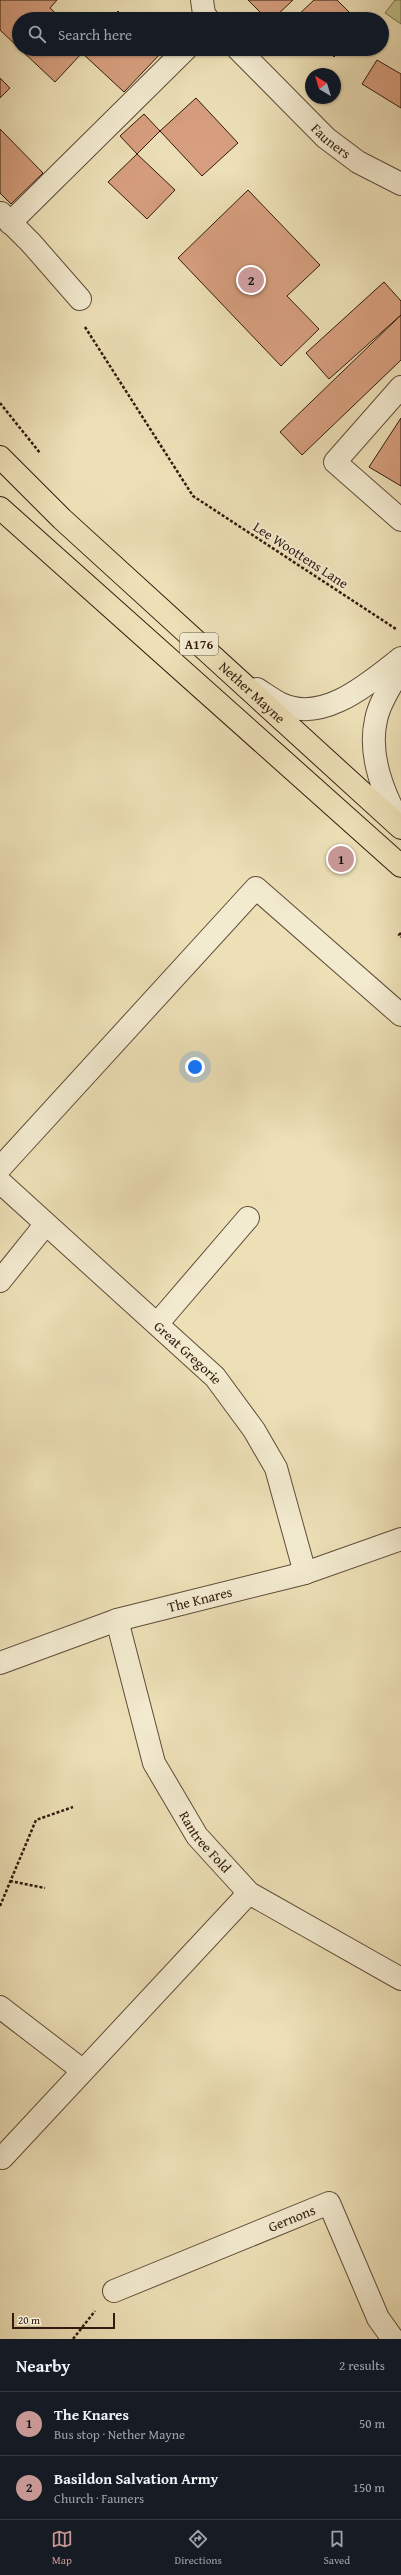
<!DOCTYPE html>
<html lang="en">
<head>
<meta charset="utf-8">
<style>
  body { margin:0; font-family:"Gentium Book Plus",serif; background:#242831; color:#f1f3f6 }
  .compass { position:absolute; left:305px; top:68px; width:36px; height:36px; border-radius:50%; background:#171b24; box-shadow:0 1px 3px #0004; rotate:322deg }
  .scale { position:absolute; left:12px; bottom:10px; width:103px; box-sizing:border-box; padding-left:4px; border:2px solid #311a0e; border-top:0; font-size:11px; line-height:14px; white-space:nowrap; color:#311a0e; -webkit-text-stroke:3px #f3ebd0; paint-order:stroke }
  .you { position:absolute; left:195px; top:1067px; width:14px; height:14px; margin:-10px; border:3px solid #fff; border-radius:50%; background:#1a73e8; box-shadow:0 0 0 6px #1a73e833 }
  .badge { display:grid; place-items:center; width:26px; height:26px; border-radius:50%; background:#c59692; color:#111; font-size:13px; font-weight:700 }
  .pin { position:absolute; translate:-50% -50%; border:2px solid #fff; box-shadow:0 1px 4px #0006 }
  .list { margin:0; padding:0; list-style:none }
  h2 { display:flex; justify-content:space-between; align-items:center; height:52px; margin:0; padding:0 16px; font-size:17px }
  h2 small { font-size:13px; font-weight:400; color:#9ea1a6 }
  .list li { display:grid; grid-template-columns:26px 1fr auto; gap:12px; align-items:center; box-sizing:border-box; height:64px; padding:0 16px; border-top:1px solid #363941 }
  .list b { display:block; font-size:15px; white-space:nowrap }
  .list p { margin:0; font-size:13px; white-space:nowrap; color:#9ea1a6 }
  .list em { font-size:13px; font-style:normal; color:#9ea1a6 }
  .icon { flex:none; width:22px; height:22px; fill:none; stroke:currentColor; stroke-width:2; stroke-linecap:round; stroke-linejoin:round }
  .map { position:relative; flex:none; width:401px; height:2339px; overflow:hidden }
  .search { position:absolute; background:#171b24; box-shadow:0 1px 3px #0004; left:12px; right:12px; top:12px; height:44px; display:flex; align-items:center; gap:10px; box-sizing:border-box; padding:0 14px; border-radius:22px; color:#9ea1a6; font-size:15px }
  .sheet { height:180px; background:#171b24 }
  nav { display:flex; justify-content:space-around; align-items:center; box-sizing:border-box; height:56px; border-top:1px solid #363941; background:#171b24; font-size:11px; color:#9ea1a6 }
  nav a { display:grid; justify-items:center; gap:2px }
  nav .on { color:#c59692 }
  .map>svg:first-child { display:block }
  .green { fill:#c0c089; stroke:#786d4c }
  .building { fill:#d79f7f; stroke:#311a0e }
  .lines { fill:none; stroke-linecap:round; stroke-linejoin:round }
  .minor-casing { stroke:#604c38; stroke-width:24 }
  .major-casing { stroke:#311a0e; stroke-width:24 }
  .path { stroke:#311a0e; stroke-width:2.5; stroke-dasharray:3 2; stroke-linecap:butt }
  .minor { stroke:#f3ebd0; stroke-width:22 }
  .major { stroke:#ede0b7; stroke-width:22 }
  .labels { text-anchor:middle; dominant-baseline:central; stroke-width:3.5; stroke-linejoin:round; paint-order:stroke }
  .shield { fill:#f3ebd0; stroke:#6b5948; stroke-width:1 }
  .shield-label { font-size:13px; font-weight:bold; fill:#311a0e }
  .street-label { font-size:14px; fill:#311a0e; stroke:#f3ebd0 }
</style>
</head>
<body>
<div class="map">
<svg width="401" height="2339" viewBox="0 0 401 2339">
  <rect width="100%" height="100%" fill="#ede0b7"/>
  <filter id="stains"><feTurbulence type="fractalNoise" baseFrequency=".005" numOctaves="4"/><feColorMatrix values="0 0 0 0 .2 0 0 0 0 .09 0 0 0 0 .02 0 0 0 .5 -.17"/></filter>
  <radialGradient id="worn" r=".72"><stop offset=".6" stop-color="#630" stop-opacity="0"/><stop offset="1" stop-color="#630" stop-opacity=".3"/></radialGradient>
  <path class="green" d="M395,0h6v24l-16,-11z"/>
  <g class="building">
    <path d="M0,0h57l-7,8 12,11h-43v29l-19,-18z"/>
    <path d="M248,0h45l-20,19h-6z"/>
    <path d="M314,0h23l19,19h-58l-2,-2z"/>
    <path d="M118,11l8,8h-16z"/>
    <path d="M20,49h139l3,3 -38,40 -42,-39 -27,29z"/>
    <path d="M326,49h16l-8,8z"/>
    <path d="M377,60l24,14v34l-39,-24z"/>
    <path d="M0,78l10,10 -10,10z"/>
    <path d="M196,98l42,45 -36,33 -42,-45z"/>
    <path d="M144,114l16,17 -23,23 -17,-18z"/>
    <path d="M0,129l43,44 -32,31 -11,-11z"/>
    <path d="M137,154l38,36 -28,29 -39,-37z"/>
    <path d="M248,190l72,75 -33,31 32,33 -38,37 -103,-108z"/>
    <path d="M384,282l17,19v14l-72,64 -23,-26z"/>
    <path d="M401,315v45l-99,95 -22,-23z"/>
    <path d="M401,418v68l-32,-19z"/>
  </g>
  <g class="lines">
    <defs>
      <g id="minor">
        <path d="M202,0l2,14 4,5"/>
        <path id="s1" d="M238,49l88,89 32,24 43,22"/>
        <path d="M1,213l30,30 49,56"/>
        <path d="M10,223l176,-174"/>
        <path d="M401,387l-66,75 66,58"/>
        <path d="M401,668c-8,15 -22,34 -25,52 -8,35 8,75 25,105"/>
        <path d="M257,689c8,5 16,11 24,15 43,20 89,-22 120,-46"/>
        <path d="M0,1168l256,-280 145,127"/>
        <path id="s2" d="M0,1182l215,195 39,53 22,38 29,105"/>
        <path d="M0,1281l45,-56"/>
        <path d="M157,1324l91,-106"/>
        <path id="s3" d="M117,1620l37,143 43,73 52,57 152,86"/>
        <path id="s4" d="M0,1663l117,-43 188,-47 96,-34"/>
        <path d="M0,2007l82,63"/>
        <path d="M2,2158l247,-265"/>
        <path id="s5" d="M114,2291l215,-88 49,115 15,21"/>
      </g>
      <g id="major">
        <path id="s6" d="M0,457l62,62 339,309"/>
        <path d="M0,508l401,358"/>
      </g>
    </defs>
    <use href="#minor" class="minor-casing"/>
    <use href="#major" class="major-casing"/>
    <g class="path">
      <path d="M85,327l108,169 203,133"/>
      <path d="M0,403l40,50"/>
      <path d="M401,933l-2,2 2,2"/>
      <path d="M10,1881l35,7"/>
      <path d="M0,1906l36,-86 37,-13"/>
      <path d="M73,2339l22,-28"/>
    </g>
    <use href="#minor" class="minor"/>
    <use href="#major" class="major"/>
  </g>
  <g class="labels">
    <rect class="shield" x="180" y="633" width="38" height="22" rx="3"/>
    <g class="shield-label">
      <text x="199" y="644">A176</text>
    </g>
    <g class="street-label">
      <text stroke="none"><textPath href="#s1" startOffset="131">Fauners</textPath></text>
      <text transform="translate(301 555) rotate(33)">Lee Woottens Lane</text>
      <text stroke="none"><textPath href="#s6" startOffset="345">Nether Mayne</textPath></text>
      <text stroke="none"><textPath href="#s2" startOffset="254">Great Gregorie</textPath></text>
      <text stroke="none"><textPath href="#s4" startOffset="210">The Knares</textPath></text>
      <text stroke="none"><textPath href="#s3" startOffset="242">Rantree Fold</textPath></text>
      <text stroke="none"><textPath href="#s5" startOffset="192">Gernons</textPath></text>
    </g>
  </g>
  <rect width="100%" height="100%" filter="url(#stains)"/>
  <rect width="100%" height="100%" fill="url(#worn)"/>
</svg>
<svg class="compass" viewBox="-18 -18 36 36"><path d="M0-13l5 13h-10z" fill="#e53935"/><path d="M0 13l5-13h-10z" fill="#9ea1a6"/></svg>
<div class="scale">20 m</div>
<div class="you"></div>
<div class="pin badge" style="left:341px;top:859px">1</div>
<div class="pin badge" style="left:251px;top:280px">2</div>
<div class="search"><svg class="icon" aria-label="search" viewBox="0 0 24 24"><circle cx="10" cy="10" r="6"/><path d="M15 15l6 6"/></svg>Search here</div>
</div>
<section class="sheet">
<h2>Nearby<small>2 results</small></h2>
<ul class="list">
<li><span class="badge">1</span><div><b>The Knares</b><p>Bus stop · Nether Mayne</p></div><em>50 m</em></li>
<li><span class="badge">2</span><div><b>Basildon Salvation Army</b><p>Church · Fauners</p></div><em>150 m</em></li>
</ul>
</section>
<nav>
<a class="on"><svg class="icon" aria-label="map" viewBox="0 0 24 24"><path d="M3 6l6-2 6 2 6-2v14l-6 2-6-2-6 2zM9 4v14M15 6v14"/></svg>Map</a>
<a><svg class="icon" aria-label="directions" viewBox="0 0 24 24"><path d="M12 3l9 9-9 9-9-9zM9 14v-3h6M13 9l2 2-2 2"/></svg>Directions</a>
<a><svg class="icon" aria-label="saved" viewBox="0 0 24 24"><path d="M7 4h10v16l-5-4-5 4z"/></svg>Saved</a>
</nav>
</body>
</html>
